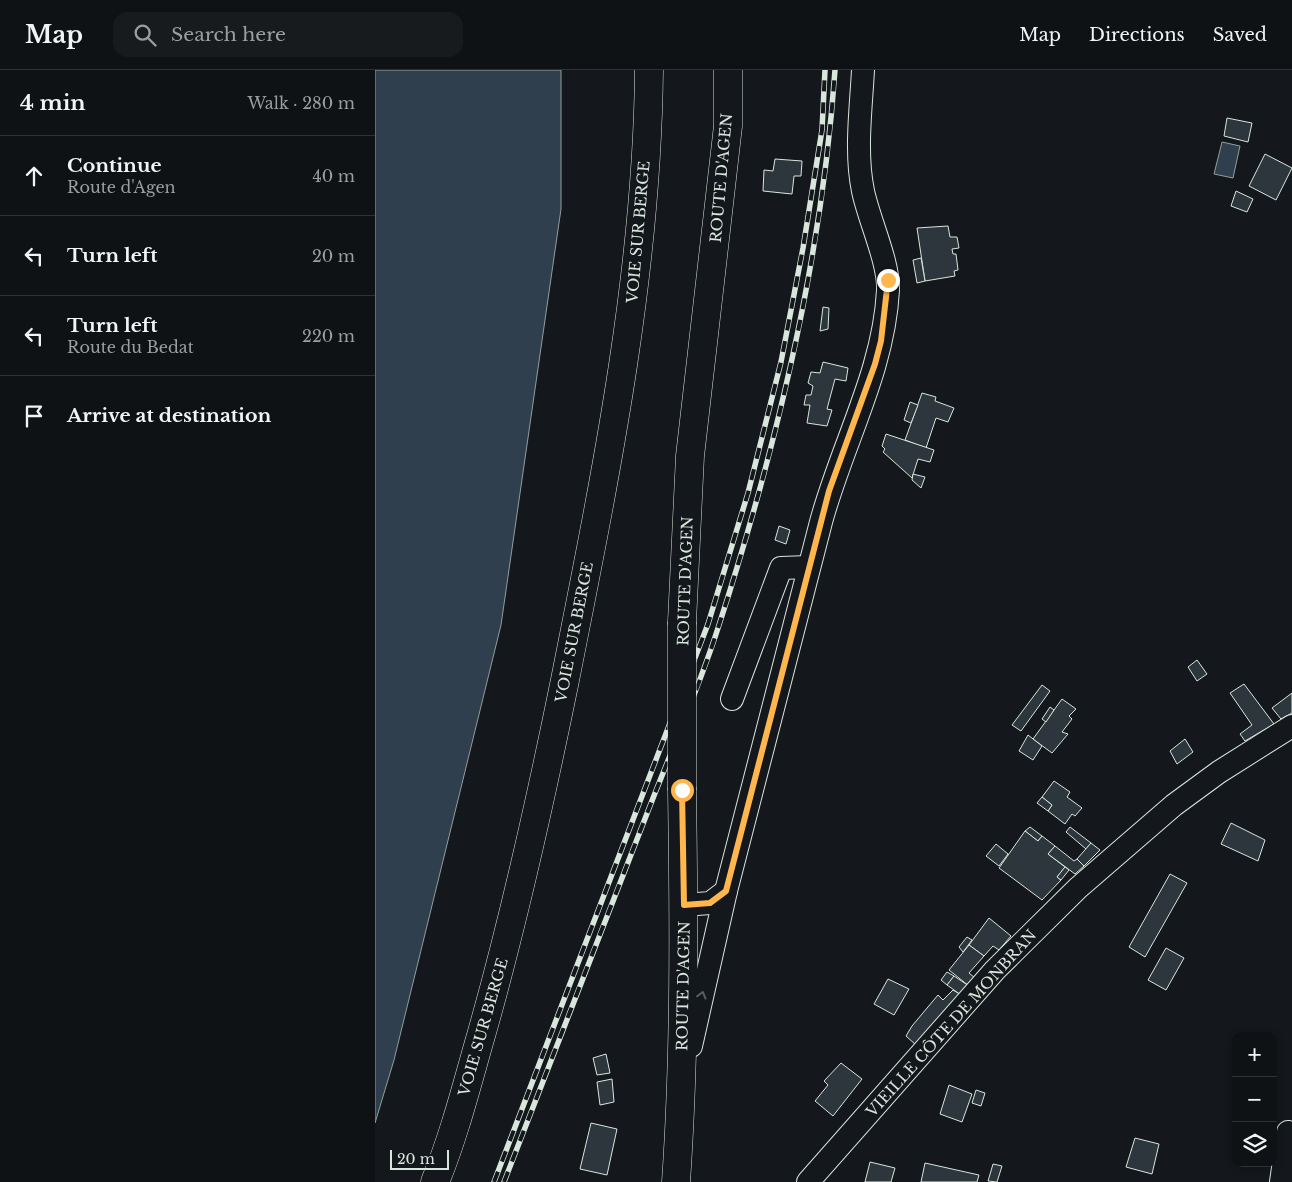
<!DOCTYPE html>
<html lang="en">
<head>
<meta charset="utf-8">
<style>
  body { margin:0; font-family:"Libre Baskerville",serif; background:#181b1e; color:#f1f3f6 }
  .controls { position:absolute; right:15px; bottom:15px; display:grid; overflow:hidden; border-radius:10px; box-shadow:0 2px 8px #0003 }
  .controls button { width:45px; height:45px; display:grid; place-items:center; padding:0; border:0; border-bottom:1px solid #2f3234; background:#0f1215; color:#f1f3f6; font:25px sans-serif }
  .scale { position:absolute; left:15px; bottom:12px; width:59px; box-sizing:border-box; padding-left:5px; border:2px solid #d8e6dc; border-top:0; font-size:14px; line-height:18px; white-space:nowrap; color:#d8e6dc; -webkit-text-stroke:4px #14181c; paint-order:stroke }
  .stop { position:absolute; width:15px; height:15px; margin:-11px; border:4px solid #ffb74d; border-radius:50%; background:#fff }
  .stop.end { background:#ffb74d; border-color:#fff; box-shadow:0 1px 5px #0008 }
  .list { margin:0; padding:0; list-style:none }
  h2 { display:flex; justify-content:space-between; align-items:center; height:65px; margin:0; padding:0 20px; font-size:21px }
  h2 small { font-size:16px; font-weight:400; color:#9b9ea0 }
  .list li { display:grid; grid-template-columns:32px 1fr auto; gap:15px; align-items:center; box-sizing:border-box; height:80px; padding:0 20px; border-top:1px solid #2f3234 }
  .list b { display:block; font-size:19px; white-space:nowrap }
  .list p { margin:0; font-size:16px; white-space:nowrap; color:#9b9ea0 }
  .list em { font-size:16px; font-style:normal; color:#9b9ea0 }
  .icon { flex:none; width:28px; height:28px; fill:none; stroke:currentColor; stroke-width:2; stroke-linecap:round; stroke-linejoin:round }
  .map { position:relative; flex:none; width:917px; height:1112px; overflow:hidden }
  header { display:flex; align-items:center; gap:30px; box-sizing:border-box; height:70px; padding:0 25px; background:#0f1215; border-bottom:1px solid #2f3234 }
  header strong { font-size:24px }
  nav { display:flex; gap:28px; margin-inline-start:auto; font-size:18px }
  .search { width:350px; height:45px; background:#181b1e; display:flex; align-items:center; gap:12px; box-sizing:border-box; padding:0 18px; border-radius:15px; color:#9b9ea0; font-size:19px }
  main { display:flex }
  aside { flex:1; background:#0f1215 }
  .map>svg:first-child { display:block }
  .water { fill:#2f3f4d; stroke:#939e99 }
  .building { fill:#2c363c; stroke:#d8e6dc }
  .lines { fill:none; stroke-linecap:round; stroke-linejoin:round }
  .minor-casing { stroke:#d8e6dc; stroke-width:24 }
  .major-casing { stroke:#d8e6dc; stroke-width:29 }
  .minor { stroke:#14181c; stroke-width:22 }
  .major { stroke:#14181c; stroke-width:28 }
  .rail-casing { stroke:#d8e6dc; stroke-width:5.5 }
  .rail { stroke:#14181c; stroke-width:4; stroke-dasharray:11; stroke-linecap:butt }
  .major-bridge-casing { stroke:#d8e6dc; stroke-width:29; stroke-linecap:butt }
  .major-bridge { stroke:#14181c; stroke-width:28 }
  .oneway { stroke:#59605f }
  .route { stroke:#ffb74d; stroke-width:6 }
  .labels { text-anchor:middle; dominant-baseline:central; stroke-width:4; stroke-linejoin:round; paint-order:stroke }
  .street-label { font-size:15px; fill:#d8e6dc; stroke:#14181c }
</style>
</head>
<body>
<header>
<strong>Map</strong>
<div class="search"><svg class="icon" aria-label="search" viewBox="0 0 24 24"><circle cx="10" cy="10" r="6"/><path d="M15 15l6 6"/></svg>Search here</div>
<nav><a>Map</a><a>Directions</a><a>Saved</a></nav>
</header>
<main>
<aside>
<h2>4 min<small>Walk · 280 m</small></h2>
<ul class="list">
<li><svg class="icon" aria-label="ahead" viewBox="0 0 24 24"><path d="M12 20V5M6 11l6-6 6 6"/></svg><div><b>Continue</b><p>Route d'Agen</p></div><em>40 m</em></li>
<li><svg class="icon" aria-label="left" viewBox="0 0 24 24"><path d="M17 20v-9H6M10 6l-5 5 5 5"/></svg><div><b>Turn left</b></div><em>20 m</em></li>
<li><svg class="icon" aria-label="left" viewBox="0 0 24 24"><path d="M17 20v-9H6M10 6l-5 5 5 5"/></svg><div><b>Turn left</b><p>Route du Bedat</p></div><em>220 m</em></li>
<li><svg class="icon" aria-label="arrive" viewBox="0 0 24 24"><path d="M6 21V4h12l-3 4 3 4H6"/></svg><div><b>Arrive at destination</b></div></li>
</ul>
</aside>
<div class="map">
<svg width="917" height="1112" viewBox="0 0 917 1112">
  <rect width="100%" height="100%" fill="#14181c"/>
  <g class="water">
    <path d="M0,0h186v139l-60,416 -107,435 -19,63z"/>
    <path d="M847,72l18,4 -7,32 -19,-4z"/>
  </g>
  <g class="building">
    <path d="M852,48l25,5 -4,19 -24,-6z"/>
    <path d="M890,84l27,14 -16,32 -27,-14z"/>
    <path d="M400,89l27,2 -1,15h-7l-2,18 -29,-3 1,-21 9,1z"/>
    <path d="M861,121l17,8 -6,13 -16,-6z"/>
    <path d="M573,156l2,11h7l2,11 -7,1 1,5h3l2,16 -4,1 1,5 -30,5 -8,-53z"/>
    <path d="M546,188l4,23 -8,2 -4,-23z"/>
    <path d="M448,237l6,1 -1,21 -8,2z"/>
    <path d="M448,292l25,6 -2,13 -11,-2 -8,30 5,1 -5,16 -20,-3 3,-18h-6l2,-10h5l2,-9 -5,-3 3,-11 9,1z"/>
    <path d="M547,323l14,4 -1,4 19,7 -6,14 -12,-4 -10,30 -21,-8z"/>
    <path d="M535,332l8,3 -7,18 -7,-3z"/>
    <path d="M511,364l48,16 -4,12 -12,-3 -6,19 -29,-26 2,-3 -3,-3z"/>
    <path d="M538,404l12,3 -4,11 -9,-8z"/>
    <path d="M404,456l11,4 -4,14 -11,-4z"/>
    <path d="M822,590l10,14 -10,7 -9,-14z"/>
    <path d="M869,614l30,40 -29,17 -5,-7 12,-9 -22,-32z"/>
    <path d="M667,615l8,6 -29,40 -9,-6z"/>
    <path d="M917,623v20l-11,6 -9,-11z"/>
    <path d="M687,629l14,10 -7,7 3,3 -10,13 6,2 -16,19 -19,-14z"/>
    <path d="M675,637l4,3 -8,12 -4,-3z"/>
    <path d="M653,665l14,11 -9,14 -14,-9z"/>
    <path d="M810,669l8,13 -16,12 -7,-13z"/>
    <path d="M679,711l16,11 -3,5 15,11 -7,8 -3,-2 -7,10 -17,-13 4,-6 -10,-8z"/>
    <path d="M667,727l10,8 -4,6 -11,-8z"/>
    <path d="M856,753l34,17 -7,21 -37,-17z"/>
    <path d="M655,757l12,9 -4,5 -13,-10z"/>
    <path d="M695,757l21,16 -5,6 -20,-17z"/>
    <path d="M650,761l13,10 4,-5 13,10 -7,8 17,13 -8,10 4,3 -19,20 -43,-32z"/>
    <path d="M716,773l9,7 -16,16 -7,-7z"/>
    <path d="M621,774l12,10 -9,12 -13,-10z"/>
    <path d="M680,776l19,15 3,-2 7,7 -9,8 -27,-20z"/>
    <path d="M690,797l4,3 -8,10 -4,-3z"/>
    <path d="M795,804l17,9 -42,74 -16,-10z"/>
    <path d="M614,848l22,18 -12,14 -6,-4 -9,10 -15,-11z"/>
    <path d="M592,867l5,3 -9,12 -4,-5z"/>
    <path d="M594,875l15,11 -15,17 6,5 -6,8 -20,-16z"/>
    <path d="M791,878l18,10 -18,32 -18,-10z"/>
    <path d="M572,902l7,4 -7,9 -6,-5z"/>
    <path d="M579,906l15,10 -8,9 -14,-10z"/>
    <path d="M513,909l21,10 -15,26 -20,-11z"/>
    <path d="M578,920l8,5 -45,50 -10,-9 6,-10 26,-31 5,5z"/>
    <path d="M231,984l4,19 -13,2 -4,-17z"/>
    <path d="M466,993l21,16 -29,37 -18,-15 13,-16 -4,-4z"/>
    <path d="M237,1009l2,23 -14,3 -3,-23z"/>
    <path d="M574,1015l23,9 -10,28 -22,-8z"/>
    <path d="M601,1020l9,3 -4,13 -9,-3z"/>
    <path d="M216,1053l26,6 -10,46 -27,-6z"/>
    <path d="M760,1068l24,6 -7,30 -26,-7z"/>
    <path d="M495,1092l25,6 -4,14h-26z"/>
    <path d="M550,1093l54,12 -2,7h-56z"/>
    <path d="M618,1094l9,2 -5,16 -9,-1z"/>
  </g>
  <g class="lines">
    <defs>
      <g id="minor">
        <path d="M357,629l49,-131 28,-1"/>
        <path d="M309,835l26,-2 16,-12"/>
        <path d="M316,976l35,-155 95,-369c21,-78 63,-151 67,-232 1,-28 -19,-70 -25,-99 -8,-39 -2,-82 0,-121"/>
        <path d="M433,1112l187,-212 83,-82 96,-83 45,-33 73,-46"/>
        <path d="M906,1112l7,-50"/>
      </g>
      <g id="major">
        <path d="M307,552l8,-166 38,-330v-56"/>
        <path d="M60,1112c18,-44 30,-90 43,-136 35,-121 62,-243 87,-366 40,-202 82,-404 84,-610"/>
        <path d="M301,1112c9,-130 8,-261 6,-392"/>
      </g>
    </defs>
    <use href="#minor" class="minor-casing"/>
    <use href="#major" class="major-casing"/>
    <use href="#minor" class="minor"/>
    <use href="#major" class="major"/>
    <defs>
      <g id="rail">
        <path d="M119,1112l214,-558 40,-131 33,-131 22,-114 19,-118 3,-60"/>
        <path d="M129,1112c48,-124 96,-248 144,-371 24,-62 51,-123 71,-186 58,-179 103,-367 116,-555"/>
      </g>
    </defs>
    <use href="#rail" class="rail-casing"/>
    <use href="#rail" class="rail"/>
    <defs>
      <path id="major-bridge" d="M307,552v168"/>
    </defs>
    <use href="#major-bridge" class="major-bridge-casing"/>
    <use href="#major-bridge" class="major-bridge"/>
  </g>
  <defs><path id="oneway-chevron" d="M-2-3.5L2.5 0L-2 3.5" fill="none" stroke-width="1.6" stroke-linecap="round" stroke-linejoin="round" transform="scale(1.25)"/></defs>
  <use class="oneway" href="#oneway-chevron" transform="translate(327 925) rotate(-75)"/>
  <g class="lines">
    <path class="route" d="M307,720l2,115 26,-2 16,-12 103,-400 46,-127 6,-23 7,-61"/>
  </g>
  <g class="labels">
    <g class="street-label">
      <text transform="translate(346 108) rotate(-85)">ROUTE D'AGEN</text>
      <text transform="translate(263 162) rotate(-85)">VOIE SUR BERGE</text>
      <text transform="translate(310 511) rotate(-88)">ROUTE D'AGEN</text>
      <text transform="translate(199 562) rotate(-79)">VOIE SUR BERGE</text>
      <text transform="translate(308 916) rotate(-89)">ROUTE D'AGEN</text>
      <text transform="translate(576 953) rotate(-48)">VIEILLE CÔTE DE MONBRAN</text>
      <text transform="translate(108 957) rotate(-74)">VOIE SUR BERGE</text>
    </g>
  </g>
</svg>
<div class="controls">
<button>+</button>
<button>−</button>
<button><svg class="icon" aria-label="layers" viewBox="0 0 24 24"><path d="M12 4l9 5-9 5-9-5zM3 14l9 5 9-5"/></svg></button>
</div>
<div class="scale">20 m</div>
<div class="stop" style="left:307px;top:720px"></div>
<div class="stop end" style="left:513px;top:210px"></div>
</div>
</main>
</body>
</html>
